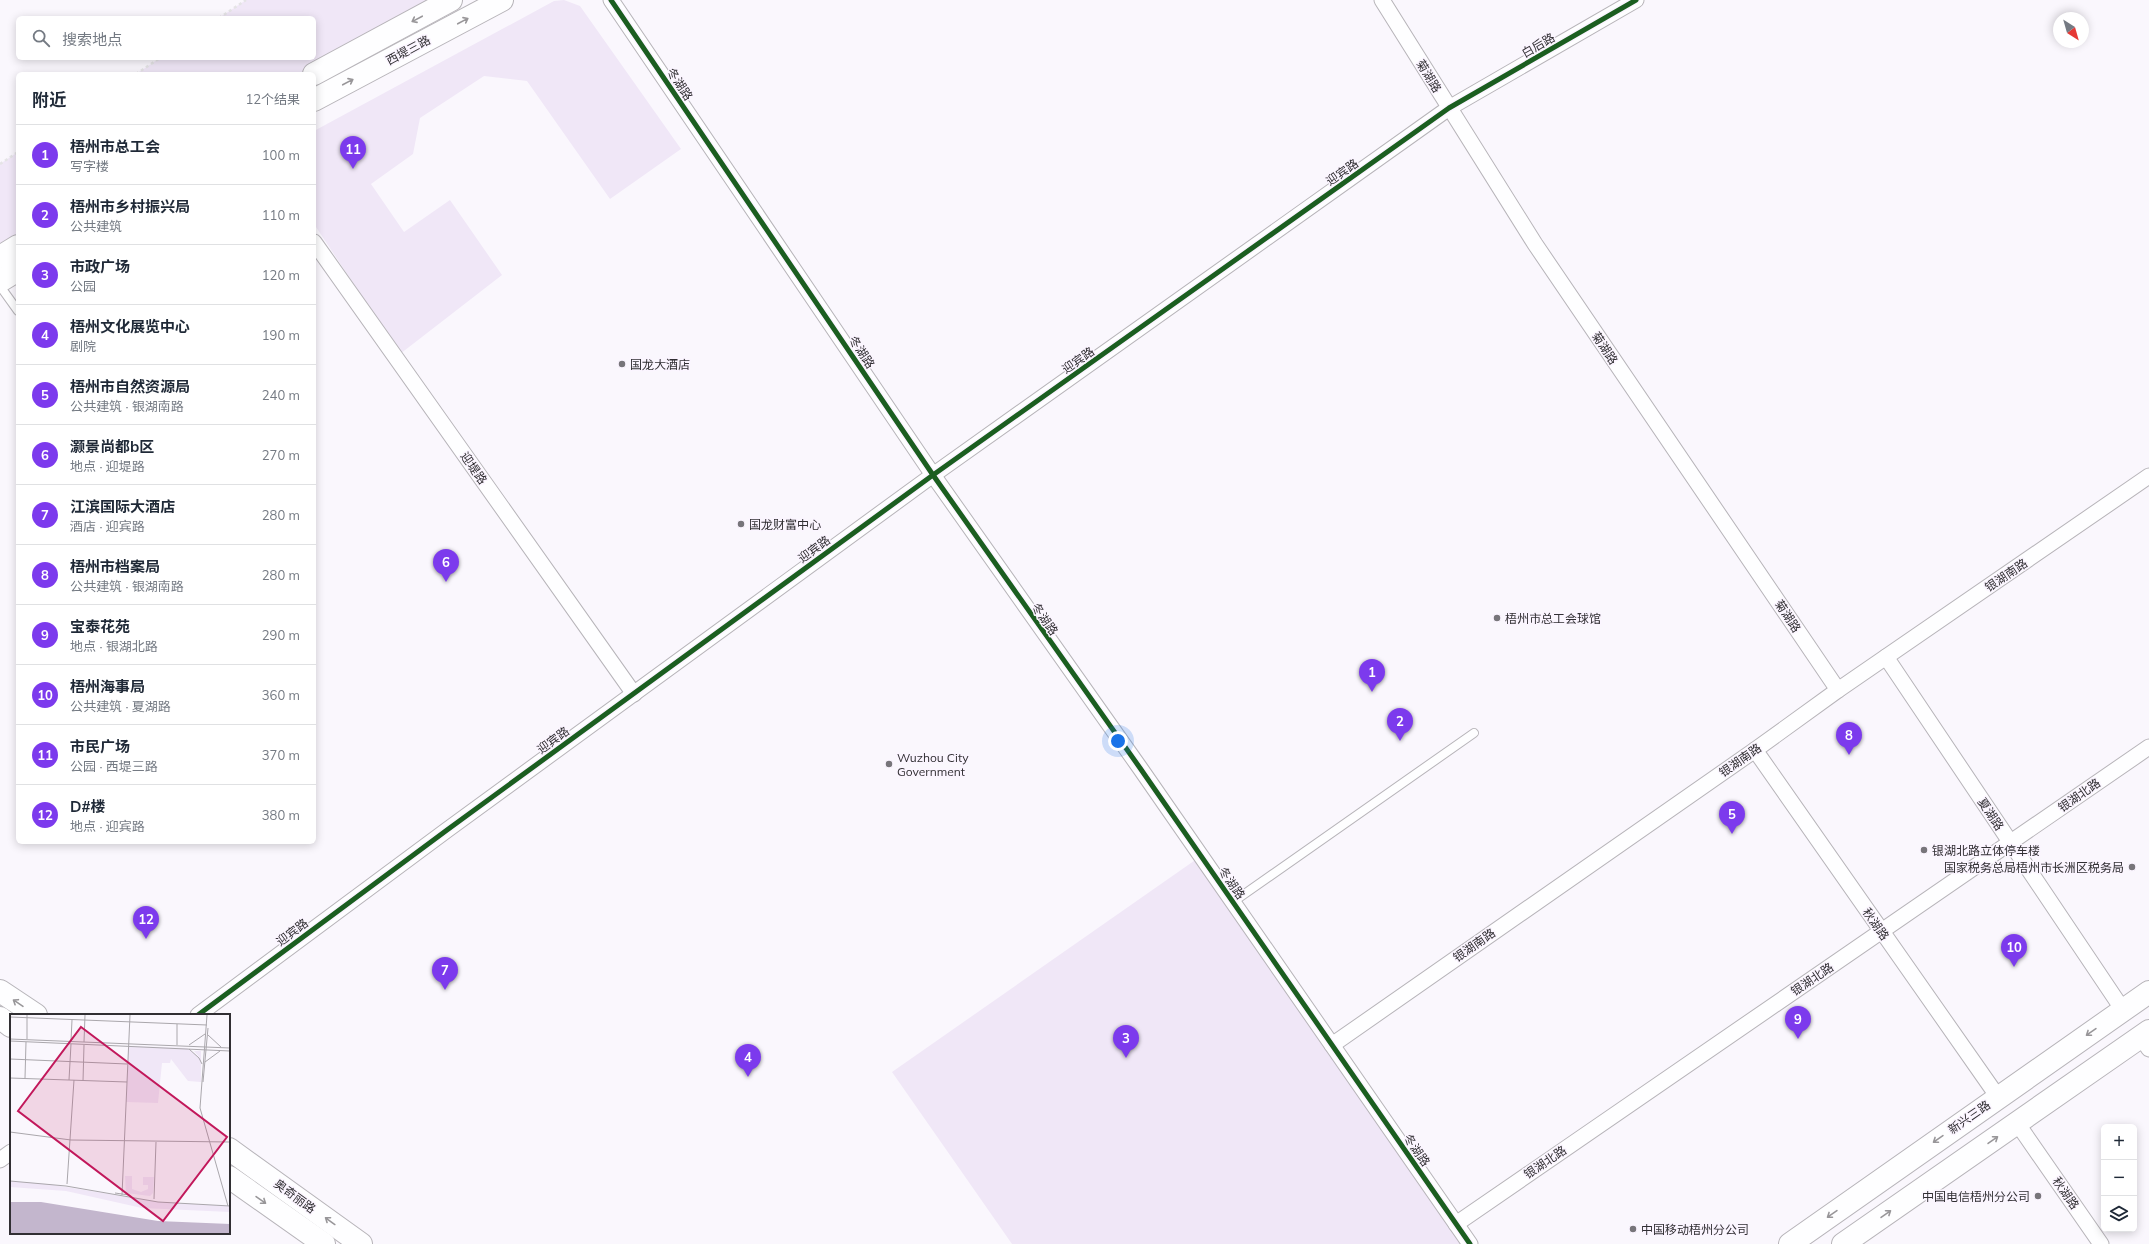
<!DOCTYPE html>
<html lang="zh">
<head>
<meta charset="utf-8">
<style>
  body { margin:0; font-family:Mulish,"Noto Sans SC",sans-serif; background:#f6f6f7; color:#1f2937 }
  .controls { position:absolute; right:12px; bottom:12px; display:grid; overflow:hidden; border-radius:6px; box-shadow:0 2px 10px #0003 }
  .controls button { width:36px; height:36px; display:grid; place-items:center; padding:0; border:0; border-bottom:1px solid #e0e1e3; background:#fff; color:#1f2937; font:20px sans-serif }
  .compass { position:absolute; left:2053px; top:12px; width:36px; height:36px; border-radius:50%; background:#fff; box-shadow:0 2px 10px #0003; rotate:143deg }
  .you { position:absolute; left:1118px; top:741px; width:14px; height:14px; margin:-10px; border:3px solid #fff; border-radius:50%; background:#1a73e8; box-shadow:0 0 0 6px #1a73e833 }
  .badge { display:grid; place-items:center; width:26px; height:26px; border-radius:50%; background:#7c3aed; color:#fff; font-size:13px; font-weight:700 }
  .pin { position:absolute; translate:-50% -33px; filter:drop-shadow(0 1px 2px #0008) }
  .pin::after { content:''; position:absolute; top:21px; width:14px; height:12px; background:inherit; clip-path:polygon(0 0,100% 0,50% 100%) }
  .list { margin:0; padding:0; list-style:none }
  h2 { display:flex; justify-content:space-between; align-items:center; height:52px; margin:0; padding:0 16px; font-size:17px }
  h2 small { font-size:13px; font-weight:400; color:#747a83 }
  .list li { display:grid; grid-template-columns:26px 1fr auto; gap:12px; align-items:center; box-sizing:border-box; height:60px; padding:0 16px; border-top:1px solid #e0e1e3 }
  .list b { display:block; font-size:15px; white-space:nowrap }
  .list p { margin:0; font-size:13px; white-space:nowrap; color:#747a83 }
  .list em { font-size:13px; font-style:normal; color:#747a83 }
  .icon { flex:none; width:22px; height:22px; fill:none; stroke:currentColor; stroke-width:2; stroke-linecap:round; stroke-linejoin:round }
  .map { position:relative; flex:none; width:2149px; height:1244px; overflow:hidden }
  .search { position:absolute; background:#fff; box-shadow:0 2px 10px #0003; left:16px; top:16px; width:300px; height:44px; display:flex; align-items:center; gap:10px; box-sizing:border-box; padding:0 14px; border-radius:6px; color:#747a83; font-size:15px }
  .panel { position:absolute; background:#fff; box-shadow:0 2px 10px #0003; left:16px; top:72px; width:300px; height:772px; border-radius:6px }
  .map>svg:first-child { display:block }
  .green { fill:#f0e7f7 }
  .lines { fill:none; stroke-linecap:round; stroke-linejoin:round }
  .lane-casing { stroke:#b7b4b9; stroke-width:10 }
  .street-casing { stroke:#b7b4b9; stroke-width:17 }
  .secondary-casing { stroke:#b7b4b9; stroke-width:24 }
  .primary-casing { stroke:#b7b4b9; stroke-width:24 }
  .path { stroke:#e5e4e6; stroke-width:2.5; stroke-dasharray:3 3; stroke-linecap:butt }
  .lane { stroke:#fefeff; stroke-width:8 }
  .street { stroke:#fefeff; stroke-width:15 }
  .secondary { stroke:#fefeff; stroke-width:22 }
  .primary { stroke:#fefeff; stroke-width:22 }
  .cycleway-casing { stroke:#fbf5ff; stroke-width:8 }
  .cycleway { stroke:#1b5e20; stroke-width:5 }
  .oneway { stroke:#989699 }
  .poi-dot { fill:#77757a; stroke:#fbf5ff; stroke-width:1.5 }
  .labels { text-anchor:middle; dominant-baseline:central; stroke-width:3; stroke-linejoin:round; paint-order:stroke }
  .street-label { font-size:12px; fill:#312f33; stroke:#fbf5ff }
  .poi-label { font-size:12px; fill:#312f33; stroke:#fbf5ff; text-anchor:start }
  .inset-road { fill:none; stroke:#aaa7ac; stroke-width:1 }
  .view { fill:#c2185b; fill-opacity:0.15; stroke:#c2185b; stroke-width:2 }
  .inset-edge { fill:none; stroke:#312f33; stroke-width:2 }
</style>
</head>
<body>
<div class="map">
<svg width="2149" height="1244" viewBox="0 0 2149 1244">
  <rect width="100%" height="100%" fill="#faf7fd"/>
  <g class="green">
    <path d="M246,0h205l-137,74h-178l24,-16h154v-40h-95z"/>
    <path d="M564,0l16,6 101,143 -71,50 -83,-118 -43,-5 -64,42 -7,36 -42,30 33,48 46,-32 52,75 -102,79 -86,-130v-93l240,-130z"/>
    <path d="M18,152v94l-18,11v-93z"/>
    <path d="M1201,856l269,388h-458l-120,-172z"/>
  </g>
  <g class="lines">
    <defs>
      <g id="lane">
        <path d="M0,286l18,25"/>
        <path d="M1233,902l241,-169"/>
      </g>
      <g id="street">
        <path d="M611,0l322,475 207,293 330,476"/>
        <path d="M1382,0l153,244 303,446"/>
        <path d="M314,242l320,452"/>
        <path d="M1886,657l237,353"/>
        <path d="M1755,750l243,347"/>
        <path d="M198,1015l249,-185 486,-355 516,-367 187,-108"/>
        <path d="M2141,1037l8,12"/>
        <path d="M1332,1045l423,-295 83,-60 311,-214"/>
        <path d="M2017,1123l84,121"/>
        <path d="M0,1160l11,-8"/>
        <path d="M1456,1224l693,-477"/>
      </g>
      <g id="secondary">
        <path d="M0,991l36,24"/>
        <path d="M0,1018l11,8"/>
        <path d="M229,1149l132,95"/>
        <path d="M229,1177l95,67"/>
        <path d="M1790,1244l359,-252"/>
        <path d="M1843,1244l306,-213"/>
      </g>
      <g id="primary">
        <path d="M314,74l137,-74"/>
        <path d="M314,100l188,-100"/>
        <path d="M0,257l18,-11"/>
        <path d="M0,281l18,-11"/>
      </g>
    </defs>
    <use href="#lane" class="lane-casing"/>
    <use href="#street" class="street-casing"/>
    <use href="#secondary" class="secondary-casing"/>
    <use href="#primary" class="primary-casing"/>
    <g class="path">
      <path d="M219,18l27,-18"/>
      <path d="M136,74l24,-16"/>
      <path d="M0,164l18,-12"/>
    </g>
    <use href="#lane" class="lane"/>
    <use href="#street" class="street"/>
    <use href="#secondary" class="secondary"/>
    <use href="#primary" class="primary"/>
    <defs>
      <g id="cycleway">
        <path d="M611,0l322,475 207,293 330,476"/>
        <path d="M198,1015l249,-185 486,-355 516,-367 187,-108"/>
      </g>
    </defs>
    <use href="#cycleway" class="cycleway-casing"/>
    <use href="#cycleway" class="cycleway"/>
  </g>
  <defs><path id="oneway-shaft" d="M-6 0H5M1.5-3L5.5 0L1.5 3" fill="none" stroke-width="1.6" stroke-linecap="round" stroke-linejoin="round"/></defs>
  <g class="oneway">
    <use href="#oneway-shaft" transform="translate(417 19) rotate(152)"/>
    <use href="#oneway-shaft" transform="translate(463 21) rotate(-28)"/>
    <use href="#oneway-shaft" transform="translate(348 82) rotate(-28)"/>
    <use href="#oneway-shaft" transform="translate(18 1003) rotate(-146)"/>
    <use href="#oneway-shaft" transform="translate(2091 1032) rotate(145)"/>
    <use href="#oneway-shaft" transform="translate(1938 1139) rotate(145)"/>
    <use href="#oneway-shaft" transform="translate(1993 1140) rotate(-35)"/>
    <use href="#oneway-shaft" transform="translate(261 1200) rotate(35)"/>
    <use href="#oneway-shaft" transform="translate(1832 1214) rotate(145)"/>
    <use href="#oneway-shaft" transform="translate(1886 1214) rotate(-35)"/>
    <use href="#oneway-shaft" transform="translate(330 1221) rotate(-144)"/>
  </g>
  <g class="poi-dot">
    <circle cx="622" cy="364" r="4"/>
    <circle cx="741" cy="524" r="4"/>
    <circle cx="1497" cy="618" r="4"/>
    <circle cx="889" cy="764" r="4"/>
    <circle cx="1924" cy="850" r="4"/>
    <circle cx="2132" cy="867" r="4"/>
    <circle cx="2038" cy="1196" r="4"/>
    <circle cx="1633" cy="1229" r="4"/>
  </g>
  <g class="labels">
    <g class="street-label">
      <text transform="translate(1538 45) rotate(-30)">白后路</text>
      <text transform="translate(408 50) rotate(-28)">西堤三路</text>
      <text transform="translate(1429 76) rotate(58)">菊湖路</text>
      <text transform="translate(680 84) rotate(56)">冬湖路</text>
      <text transform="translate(1342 172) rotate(-35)">迎宾路</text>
      <text transform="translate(1605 348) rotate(56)">菊湖路</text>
      <text transform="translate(862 352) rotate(56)">冬湖路</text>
      <text transform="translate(1078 360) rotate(-35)">迎宾路</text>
      <text transform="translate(474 468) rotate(55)">迎堤路</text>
      <text transform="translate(814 549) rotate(-36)">迎宾路</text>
      <text transform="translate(2006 575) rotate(-34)">银湖南路</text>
      <text transform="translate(1788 616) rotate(56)">菊湖路</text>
      <text transform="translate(1045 619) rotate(55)">冬湖路</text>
      <text transform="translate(553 740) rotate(-36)">迎宾路</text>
      <text transform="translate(1740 760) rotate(-35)">银湖南路</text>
      <text transform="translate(2079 795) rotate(-35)">银湖北路</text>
      <text transform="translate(1991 814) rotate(56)">夏湖路</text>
      <text transform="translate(1232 883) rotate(55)">冬湖路</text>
      <text transform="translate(1876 924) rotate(55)">秋湖路</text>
      <text transform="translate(292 932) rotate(-37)">迎宾路</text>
      <text transform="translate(1474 945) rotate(-35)">银湖南路</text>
      <text transform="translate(1812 979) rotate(-34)">银湖北路</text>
      <text transform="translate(1969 1117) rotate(-35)">新兴三路</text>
      <text transform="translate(1417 1150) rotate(55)">冬湖路</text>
      <text transform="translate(1545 1162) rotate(-34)">银湖北路</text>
      <text transform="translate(2066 1193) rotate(55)">秋湖路</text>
      <text transform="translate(295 1196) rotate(36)">奥奇丽路</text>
    </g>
    <g class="poi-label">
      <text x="630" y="364">国龙大酒店</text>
      <text x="749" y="524">国龙财富中心</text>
      <text x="1505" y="618">梧州市总工会球馆</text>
      <text x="897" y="757">Wuzhou City<tspan x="897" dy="14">Government</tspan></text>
      <text x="1932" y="850">银湖北路立体停车楼</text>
      <text x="2124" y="867" text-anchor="end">国家税务总局梧州市长洲区税务局</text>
      <text x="2030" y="1196" text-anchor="end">中国电信梧州分公司</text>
      <text x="1641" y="1229">中国移动梧州分公司</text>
    </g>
  </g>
  <g transform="translate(10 1014)">
    <rect width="220" height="220" fill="#faf7fd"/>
    <path d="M118,32l59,2 13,10 -6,-7h7v31l-13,-1 -17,-22 -1,4h-8l-4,40 -32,-1zM115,162h7v13l9,3 7,-3v-4h-5v-8h11l-1,16 -3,3 -24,-3zM0,167l38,3 110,18 72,4v6l-88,-4 -76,-17 -56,-4z" fill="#f0e7f7"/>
    <path d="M0,188h31l117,19 72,3v9h-220z" fill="#c3b6cd"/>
    <path class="inset-road" d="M197,1l-7,93 28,98M0,3l197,8M198,21l13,12M0,25l220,9M17,25v-24M0,27l220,10M61,27l1,-21M74,28l1,-27M167,31v-21M179,31l16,-11M179,35l10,9 3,6M0,45l117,5M195,48l15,-11M0,64l117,4M15,64l1,-36M59,66l2,-36M73,67l1,-36M193,68l5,-54M0,118l61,8 159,2M0,167l56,5 92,16 72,4M57,170l7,-104M105,179l14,2M112,181l8,-180M144,185l2,-57"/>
    <path class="view" d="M71,13l146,110 -64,84 -145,-110z"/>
    <rect width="220" height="220" class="inset-edge"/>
  </g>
</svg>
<div class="controls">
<button>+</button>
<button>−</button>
<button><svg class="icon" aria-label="layers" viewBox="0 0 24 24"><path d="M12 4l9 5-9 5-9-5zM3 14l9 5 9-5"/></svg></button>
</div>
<svg class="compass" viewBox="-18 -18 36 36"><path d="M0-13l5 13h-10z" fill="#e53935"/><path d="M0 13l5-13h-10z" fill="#747a83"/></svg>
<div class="you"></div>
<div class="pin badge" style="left:1372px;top:692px">1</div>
<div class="pin badge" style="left:1400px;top:741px">2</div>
<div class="pin badge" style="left:1126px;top:1058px">3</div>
<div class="pin badge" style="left:748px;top:1077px">4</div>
<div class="pin badge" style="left:1732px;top:834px">5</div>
<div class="pin badge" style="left:446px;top:582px">6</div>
<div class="pin badge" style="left:445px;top:990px">7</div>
<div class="pin badge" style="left:1849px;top:755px">8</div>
<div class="pin badge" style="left:1798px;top:1039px">9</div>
<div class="pin badge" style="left:2014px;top:967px">10</div>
<div class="pin badge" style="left:353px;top:169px">11</div>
<div class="pin badge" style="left:146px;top:939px">12</div>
<div class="search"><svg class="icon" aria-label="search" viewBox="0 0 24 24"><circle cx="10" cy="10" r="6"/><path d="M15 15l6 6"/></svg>搜索地点</div>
<section class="panel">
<h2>附近<small>12个结果</small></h2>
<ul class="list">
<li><span class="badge">1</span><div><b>梧州市总工会</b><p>写字楼</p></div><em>100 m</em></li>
<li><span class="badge">2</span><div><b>梧州市乡村振兴局</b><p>公共建筑</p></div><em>110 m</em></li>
<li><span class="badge">3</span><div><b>市政广场</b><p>公园</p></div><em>120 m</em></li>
<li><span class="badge">4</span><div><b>梧州文化展览中心</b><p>剧院</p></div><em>190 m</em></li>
<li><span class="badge">5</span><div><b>梧州市自然资源局</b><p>公共建筑 · 银湖南路</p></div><em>240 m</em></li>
<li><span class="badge">6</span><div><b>灏景尚都b区</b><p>地点 · 迎堤路</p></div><em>270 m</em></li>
<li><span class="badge">7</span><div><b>江滨国际大酒店</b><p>酒店 · 迎宾路</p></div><em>280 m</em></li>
<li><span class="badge">8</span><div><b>梧州市档案局</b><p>公共建筑 · 银湖南路</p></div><em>280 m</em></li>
<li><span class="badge">9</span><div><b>宝泰花苑</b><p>地点 · 银湖北路</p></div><em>290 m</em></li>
<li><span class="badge">10</span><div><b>梧州海事局</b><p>公共建筑 · 夏湖路</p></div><em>360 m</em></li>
<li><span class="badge">11</span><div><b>市民广场</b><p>公园 · 西堤三路</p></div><em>370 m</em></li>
<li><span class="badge">12</span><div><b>D#楼</b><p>地点 · 迎宾路</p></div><em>380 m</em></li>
</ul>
</section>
</div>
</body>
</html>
